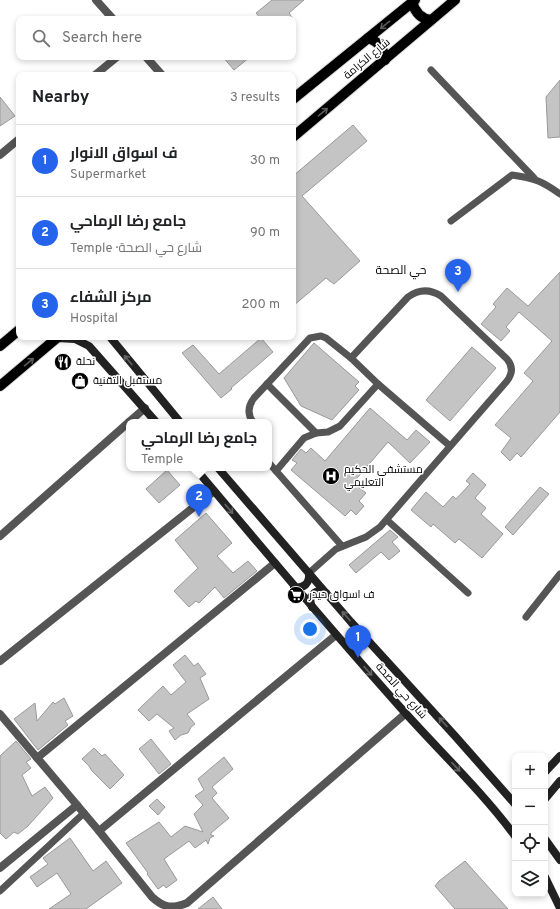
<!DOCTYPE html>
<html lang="en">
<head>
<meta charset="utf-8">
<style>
  body { margin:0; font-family:Overpass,Cairo,sans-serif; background:#f2f2f2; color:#202124 }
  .controls { position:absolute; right:12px; bottom:12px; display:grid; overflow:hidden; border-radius:8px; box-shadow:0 2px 6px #0003 }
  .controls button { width:36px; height:36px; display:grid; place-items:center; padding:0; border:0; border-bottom:1px solid #e0e0e0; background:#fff; color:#202124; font:20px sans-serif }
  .you { position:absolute; left:310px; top:629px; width:14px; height:14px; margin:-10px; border:3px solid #fff; border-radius:50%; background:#1a73e8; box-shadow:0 0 0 6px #1a73e833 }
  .badge { display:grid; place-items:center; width:26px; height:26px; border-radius:50%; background:#2563eb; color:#fff; font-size:13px; font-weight:700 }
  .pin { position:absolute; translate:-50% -33px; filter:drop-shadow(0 1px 2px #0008) }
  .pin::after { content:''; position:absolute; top:21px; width:14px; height:12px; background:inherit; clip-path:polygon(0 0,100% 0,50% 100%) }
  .popup { position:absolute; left:126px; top:419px; width:146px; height:52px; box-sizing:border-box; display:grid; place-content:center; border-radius:8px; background:#fff; filter:drop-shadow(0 1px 3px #0005); font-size:13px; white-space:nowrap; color:#757577 }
  .popup b { font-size:15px; color:#202124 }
  .popup::after { content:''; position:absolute; left:50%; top:100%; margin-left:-8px; border:8px solid transparent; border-top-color:#fff }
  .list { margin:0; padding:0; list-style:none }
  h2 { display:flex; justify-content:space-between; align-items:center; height:52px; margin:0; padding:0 16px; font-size:17px }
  h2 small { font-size:13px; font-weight:400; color:#757577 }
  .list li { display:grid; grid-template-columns:26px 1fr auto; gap:12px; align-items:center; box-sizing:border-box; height:72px; padding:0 16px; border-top:1px solid #e0e0e0 }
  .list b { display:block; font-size:15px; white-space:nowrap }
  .list p { margin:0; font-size:13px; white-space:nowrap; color:#757577 }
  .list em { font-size:13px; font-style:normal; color:#757577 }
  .icon { flex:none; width:22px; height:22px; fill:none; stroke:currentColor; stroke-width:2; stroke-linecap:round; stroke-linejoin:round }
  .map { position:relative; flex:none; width:560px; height:909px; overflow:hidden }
  .search { position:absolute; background:#fff; box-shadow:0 2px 6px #0003; left:16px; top:16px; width:280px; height:44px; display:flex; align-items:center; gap:10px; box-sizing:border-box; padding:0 14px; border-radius:8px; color:#757577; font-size:15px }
  .panel { position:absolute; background:#fff; box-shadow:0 2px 6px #0003; left:16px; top:72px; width:280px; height:268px; border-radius:8px }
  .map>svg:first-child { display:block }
  .building { fill:#c4c4c4; stroke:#999 }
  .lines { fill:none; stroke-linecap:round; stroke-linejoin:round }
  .primary-casing { stroke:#dbdbdb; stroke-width:12 }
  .service { stroke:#555; stroke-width:7 }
  .minor { stroke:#555; stroke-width:8 }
  .secondary { stroke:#222; stroke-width:8 }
  .primary { stroke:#000; stroke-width:10 }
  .oneway { stroke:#595959 }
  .oneway2 { stroke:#646464 }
  .labels { text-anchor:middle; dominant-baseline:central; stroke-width:3; stroke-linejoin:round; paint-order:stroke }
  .street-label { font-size:11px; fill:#000; stroke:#fff }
  .poi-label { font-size:11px; fill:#000; stroke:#fff; text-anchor:start }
  .neighbourhood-label { font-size:12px; fill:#000; stroke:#fff }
</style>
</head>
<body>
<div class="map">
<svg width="560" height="909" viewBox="0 0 560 909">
  <rect width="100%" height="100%" fill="#fff"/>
  <g class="building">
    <path d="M272,0h32l-15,13 4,6h-32l-5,-6z"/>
    <path d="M223,57h27l-16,13z"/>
    <path d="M560,80v57l-12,1 -2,-41z"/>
    <path d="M0,97l15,19 -15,10z"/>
    <path d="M353,125l14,16 -65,55 58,65 -26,23 -8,-6 -33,28v-130z"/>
    <path d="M560,272v140l-39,45 -4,-4 -7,8 -9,-9 10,-14 -16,-13 38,-44 -9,-8 28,-32 -33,-29 -13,15 4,4 -9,10 -20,-17 15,-17 -3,-3 14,-16 21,18z"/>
    <path d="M261,338l12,14 -42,36 1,1 -11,9 -39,-45 11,-8 26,29z"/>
    <path d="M314,343l45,39 -4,4 4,4 -27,30 -31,-14 -17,-28z"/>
    <path d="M472,347l24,21 -46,53 -24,-21z"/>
    <path d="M370,408l37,32 9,-10 14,12 -20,21 -22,-21 -35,41 13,10 -7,8 5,5 -8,9 -5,-5 -6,6 -54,-46 6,-7 -5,-3 9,-11 5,4 5,-5 14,13z"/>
    <path d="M167,470l13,15 -21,18 -13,-14z"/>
    <path d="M473,473l13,12 -11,13 11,10 -5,6 22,20 -21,24 -23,-19 -4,4 -22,-19 -2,3 -20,-17 15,-18 17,15 10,-11 3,3 14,-15 -4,-3z"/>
    <path d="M540,487l9,7 -36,41 -8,-8z"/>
    <path d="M206,513l26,30 -15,13 16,17 15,-12 9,10 -33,27 -9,-11 -16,16 -3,-2 -7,6 -15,-16 24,-23 -23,-28z"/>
    <path d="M390,530l8,7 -6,5 8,9 -11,9 -8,-8 -25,21 -7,-8z"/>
    <path d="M185,655l9,11 4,-3 8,11 -6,4 9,21 -22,15 8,10 -4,3 -3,6 -7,2 -6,5 -6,-9 5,-3 -17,-14 -8,7 -11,-11 25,-24 8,9 15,-13 -13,-17z"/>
    <path d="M64,698l9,18 -8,5 3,4 -30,25 -24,-31 21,-16 2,18 16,-19 2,2z"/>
    <path d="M151,739l20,25 -12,10 -20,-25z"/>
    <path d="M16,741l15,18 -5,3 5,6 -9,7 10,21 13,-9 8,11 -25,28 -10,8 -4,-2 -8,7 -6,-6v-77z"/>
    <path d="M94,748l8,8 3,-2 19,21 -14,14 -18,-18 -3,-5 -7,-7z"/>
    <path d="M224,757l9,12 -21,18 5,6 -5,5 17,20 -18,15v2l3,1 -4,2 -2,6 -2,-4 -11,8 -6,-7 -25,18 13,21 -11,8 -2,-3 -6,4 -11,-15 1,-1 -22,-30 33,-21 12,15 14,-11 18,6 -9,-18 9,-9 -8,-9 9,-6 -6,-11z"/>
    <path d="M157,799l8,8 -7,8 -9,-9z"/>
    <path d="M70,838l23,33 13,-10 16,22 -36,26h-37l22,-15 -14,-21 -20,14 -7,-10 18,-13 -5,-6z"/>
    <path d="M465,861l43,48h-53l-20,-23 4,-5z"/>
    <path d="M213,897l9,12h-24z"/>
  </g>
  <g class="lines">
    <defs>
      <g id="primary">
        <path d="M412,2c3,10 9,17 19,18"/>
        <path d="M368,38c11,4 16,10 17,22"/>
        <path d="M293,99l122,-99"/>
        <path d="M293,137l162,-137"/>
        <path d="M0,346l19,-16"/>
        <path d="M0,386l58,-49"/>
      </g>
    </defs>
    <use href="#primary" class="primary-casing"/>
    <g class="service">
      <path d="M431,70l103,108"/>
      <path d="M451,221l61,-46c22,3 30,6 48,19"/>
      <path d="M267,384l49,49"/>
      <path d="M253,422c-6,-8 -5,-16 1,-24l56,-60 11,-2 5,2 25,20 27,26 72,62"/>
      <path d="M269,463l73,83"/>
      <path d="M276,471l28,-33 12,-5 12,-1 12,-6 38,-42"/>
      <path d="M387,520l81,73"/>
      <path d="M309,573l27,-24 30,-12 14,-10 127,-146c6,-8 6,-15 0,-22l-66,-63c-11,-7 -22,-7 -33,1l-57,61"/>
      <path d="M526,617l34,-43"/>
      <path d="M0,891l84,-78"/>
    </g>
    <g class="minor">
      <path d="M96,0l17,19"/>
      <path d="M146,57l16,18"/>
      <path d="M95,75l22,-18"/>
      <path d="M0,155l19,-16"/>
      <path d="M129,422l16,-14"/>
      <path d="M0,536l129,-114"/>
      <path d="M0,661l214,-170"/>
      <path d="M0,714l99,117 53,66c12,11 20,12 35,6l218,-189"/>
      <path d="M37,758l238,-195"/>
      <path d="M99,831l237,-196"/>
      <path d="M0,868l77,-63"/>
    </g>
    <g class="secondary">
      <path d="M110,337l70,85"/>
      <path d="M57,338l18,1 14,7 67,76"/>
      <path d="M195,468c67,80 135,161 205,239 38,43 81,83 115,129"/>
      <path d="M218,468l133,154 104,114 60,68"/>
      <path d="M294,587c10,2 16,-4 15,-14"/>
      <path d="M312,607c-5,-11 3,-19 14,-14"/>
      <path d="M545,772l15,-16"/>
      <path d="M545,799l15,-18"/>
      <path d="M545,839l15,21"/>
      <path d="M545,877l15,31"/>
    </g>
    <use href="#primary" class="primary"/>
  </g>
  <defs><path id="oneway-shaft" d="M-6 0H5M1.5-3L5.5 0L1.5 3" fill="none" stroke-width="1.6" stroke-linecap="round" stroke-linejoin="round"/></defs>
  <g class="oneway">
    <use href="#oneway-shaft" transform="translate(385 25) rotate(141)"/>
    <use href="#oneway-shaft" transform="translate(323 112) rotate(-40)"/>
    <use href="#oneway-shaft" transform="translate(29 362) rotate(-40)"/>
  </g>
  <g class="oneway2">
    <use href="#oneway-shaft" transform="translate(128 360) rotate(-130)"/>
    <use href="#oneway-shaft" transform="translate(229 509) rotate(50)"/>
    <use href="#oneway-shaft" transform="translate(346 616) rotate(-131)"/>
    <use href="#oneway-shaft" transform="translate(368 671) rotate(48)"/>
    <use href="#oneway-shaft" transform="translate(443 722) rotate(-132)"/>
    <use href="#oneway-shaft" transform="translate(456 767) rotate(47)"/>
  </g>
  <defs>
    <symbol id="restaurant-disc" viewBox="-11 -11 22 22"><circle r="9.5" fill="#000" stroke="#fff"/><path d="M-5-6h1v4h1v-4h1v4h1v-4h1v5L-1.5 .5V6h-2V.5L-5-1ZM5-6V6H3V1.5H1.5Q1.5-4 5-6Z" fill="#fff"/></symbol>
    <symbol id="shop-disc" viewBox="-11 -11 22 22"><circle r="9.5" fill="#000" stroke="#fff"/><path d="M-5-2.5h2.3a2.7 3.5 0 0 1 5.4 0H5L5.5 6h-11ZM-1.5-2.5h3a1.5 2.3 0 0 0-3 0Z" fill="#fff"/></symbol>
    <symbol id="hospital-disc" viewBox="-11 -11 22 22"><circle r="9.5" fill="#000" stroke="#fff"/><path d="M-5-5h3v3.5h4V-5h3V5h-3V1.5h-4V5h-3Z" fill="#fff"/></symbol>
    <symbol id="supermarket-disc" viewBox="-11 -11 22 22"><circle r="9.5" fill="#000" stroke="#fff"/><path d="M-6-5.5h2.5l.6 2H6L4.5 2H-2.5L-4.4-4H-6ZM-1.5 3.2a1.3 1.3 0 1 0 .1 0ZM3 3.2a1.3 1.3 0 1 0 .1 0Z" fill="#fff"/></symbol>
  </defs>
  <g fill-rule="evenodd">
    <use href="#restaurant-disc" x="53" y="352" width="20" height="20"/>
    <use href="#shop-disc" x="70" y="371" width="20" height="20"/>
    <use href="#hospital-disc" x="321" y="466" width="20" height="20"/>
    <use href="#supermarket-disc" x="286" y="585" width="20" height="20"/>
  </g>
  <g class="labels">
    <g class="street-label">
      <text transform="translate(367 59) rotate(-40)">شارع الكرامة</text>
      <text transform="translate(401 691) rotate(48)">شارع حي الصحة</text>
    </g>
    <g class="poi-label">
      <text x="76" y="362">نحلة</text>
      <text x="93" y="381">مستقبل التقنية</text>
      <text x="344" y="470">مستشفى الحكيم<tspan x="344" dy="13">التعليمي</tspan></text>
      <text x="309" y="595">ف اسواق حيدر</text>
    </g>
    <g class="neighbourhood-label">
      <text x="401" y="271">حي الصحة</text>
    </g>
  </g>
</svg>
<div class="controls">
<button>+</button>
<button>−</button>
<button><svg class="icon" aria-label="locate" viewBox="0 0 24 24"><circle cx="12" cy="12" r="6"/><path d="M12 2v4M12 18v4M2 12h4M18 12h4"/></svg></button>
<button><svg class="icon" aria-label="layers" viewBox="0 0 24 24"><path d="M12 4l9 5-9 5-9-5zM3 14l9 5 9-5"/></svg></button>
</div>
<div class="you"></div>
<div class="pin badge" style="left:358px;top:658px">1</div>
<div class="pin badge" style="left:199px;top:517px">2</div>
<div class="popup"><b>جامع رضا الرماحي</b>Temple</div>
<div class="pin badge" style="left:458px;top:292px">3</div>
<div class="search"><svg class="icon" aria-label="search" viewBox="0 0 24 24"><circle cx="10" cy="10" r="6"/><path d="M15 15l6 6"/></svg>Search here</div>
<section class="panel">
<h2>Nearby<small>3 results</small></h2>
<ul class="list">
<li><span class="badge">1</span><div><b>ف اسواق الانوار</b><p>Supermarket</p></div><em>30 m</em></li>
<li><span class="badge">2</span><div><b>جامع رضا الرماحي</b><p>Temple · شارع حي الصحة</p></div><em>90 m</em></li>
<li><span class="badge">3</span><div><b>مركز الشفاء</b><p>Hospital</p></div><em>200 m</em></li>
</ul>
</section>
</div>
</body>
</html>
